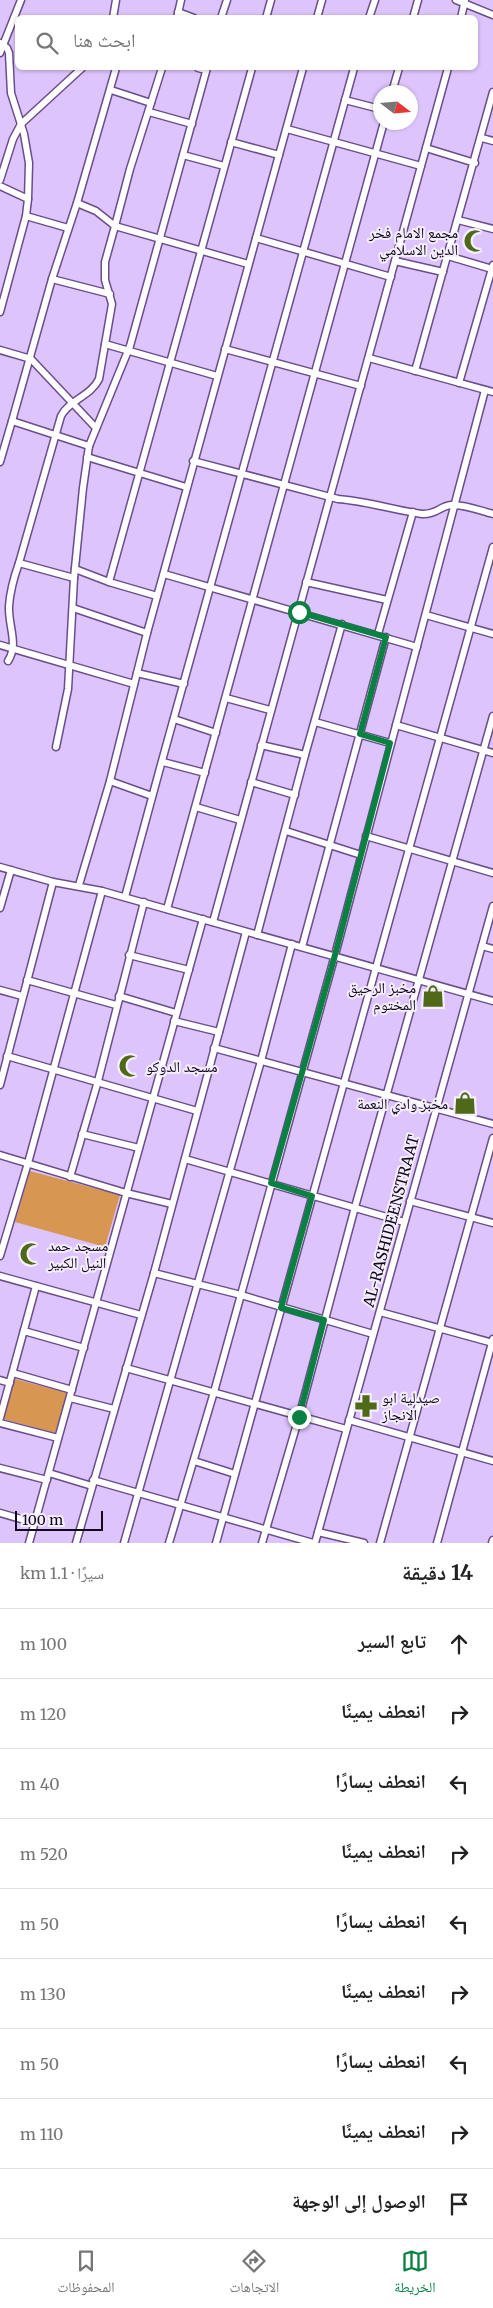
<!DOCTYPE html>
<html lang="ar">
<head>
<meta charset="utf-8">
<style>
  body { margin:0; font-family:Merriweather,"Noto Naskh Arabic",serif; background:#f2f2f2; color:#222; direction:rtl }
  .compass { position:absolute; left:373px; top:85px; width:45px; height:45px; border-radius:50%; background:#fff; box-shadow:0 1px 4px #0004; rotate:106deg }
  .scale { position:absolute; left:15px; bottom:12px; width:88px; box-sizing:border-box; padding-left:5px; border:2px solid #13071f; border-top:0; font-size:14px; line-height:18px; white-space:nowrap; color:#13071f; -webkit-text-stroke:4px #f5eefd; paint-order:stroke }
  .stop { position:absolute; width:15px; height:15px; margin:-11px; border:4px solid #0b8043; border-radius:50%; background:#fff }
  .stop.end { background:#0b8043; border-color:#fff; box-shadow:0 1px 5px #0008 }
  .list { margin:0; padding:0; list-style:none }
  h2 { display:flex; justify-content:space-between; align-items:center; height:65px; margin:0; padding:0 20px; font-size:21px }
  h2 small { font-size:16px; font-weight:400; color:#767676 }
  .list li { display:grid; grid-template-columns:32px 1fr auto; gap:15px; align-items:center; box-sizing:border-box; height:70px; padding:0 20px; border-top:1px solid #e0e0e0 }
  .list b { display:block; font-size:19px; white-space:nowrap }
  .list em { font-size:16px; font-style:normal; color:#767676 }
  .icon { flex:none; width:28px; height:28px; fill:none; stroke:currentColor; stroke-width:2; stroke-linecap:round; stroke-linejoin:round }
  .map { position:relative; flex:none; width:493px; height:1543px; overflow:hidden; direction:ltr }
  .search { position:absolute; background:#fff; box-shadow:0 1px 4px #0004; left:15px; right:15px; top:15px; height:55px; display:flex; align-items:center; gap:12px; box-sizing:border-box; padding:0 18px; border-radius:8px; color:#767676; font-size:19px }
  .sheet { height:695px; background:#fff }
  nav { display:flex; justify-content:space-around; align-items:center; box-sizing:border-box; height:70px; border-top:1px solid #e0e0e0; background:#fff; font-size:14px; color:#767676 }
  nav a { display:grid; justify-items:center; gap:2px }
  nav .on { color:#0b8043 }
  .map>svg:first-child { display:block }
  .green { fill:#d79652 }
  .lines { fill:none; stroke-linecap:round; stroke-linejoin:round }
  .minor-casing { stroke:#6b4d8b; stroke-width:9 }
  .minor { stroke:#fff; stroke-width:6 }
  .route { stroke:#0b8043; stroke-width:6 }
  .labels { text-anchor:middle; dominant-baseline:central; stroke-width:4; stroke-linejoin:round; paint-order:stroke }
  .poi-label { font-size:15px; fill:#13071f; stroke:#f5eefd; text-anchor:end }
  .street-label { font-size:15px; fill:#13071f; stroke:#f5eefd }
</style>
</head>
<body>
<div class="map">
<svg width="493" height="1543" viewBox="0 0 493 1543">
  <rect width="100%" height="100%" fill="#ddc4fd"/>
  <g class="green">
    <path d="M30,1171l90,24 -15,52 -90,-25z"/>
    <path d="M15,1379l53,14 -13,40 -52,-14z"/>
  </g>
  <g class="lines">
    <defs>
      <g id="minor">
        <path d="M456,0l37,15"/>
        <path d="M178,12l16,6"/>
        <path d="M113,18l3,-18"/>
        <path d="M177,18l4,-18"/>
        <path d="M221,18l6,-18"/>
        <path d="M266,18l5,-18"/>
        <path d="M317,18l5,-18"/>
        <path d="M369,18l6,-18"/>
        <path d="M413,18l5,-18"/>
        <path d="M461,18l4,-18"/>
        <path d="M0,43l7,5 2,5 2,40 13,41 5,29 -1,36"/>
        <path d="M0,53l21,-53"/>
        <path d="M162,68l-32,101 -15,57 133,38"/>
        <path d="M198,68l8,2"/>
        <path d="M111,90l40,13"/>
        <path d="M392,92l7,-24"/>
        <path d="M345,100l35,9"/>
        <path d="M149,112l43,12"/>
        <path d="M287,129l134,37"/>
        <path d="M482,138l11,3"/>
        <path d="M231,142l48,13"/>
        <path d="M426,148l49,15"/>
        <path d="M183,155l41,11"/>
        <path d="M0,180l13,-41 8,-15 61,-56"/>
        <path d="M0,186l28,13 -2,17 -26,96"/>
        <path d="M26,216l42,12"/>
        <path d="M458,220l35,9"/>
        <path d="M256,238l135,39"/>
        <path d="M448,256l44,13"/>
        <path d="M395,261l48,11"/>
        <path d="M52,279l58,15"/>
        <path d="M105,344l112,32"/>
        <path d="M225,349l136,37"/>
        <path d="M0,350l31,9 65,69"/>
        <path d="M369,358l124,34"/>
        <path d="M415,371l78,-279"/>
        <path d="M459,383l34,-118"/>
        <path d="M12,421l40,-142 25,-76"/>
        <path d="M87,457l99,30"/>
        <path d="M193,461l145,38c29,2 55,11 84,15 14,1 18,-8 29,-9 13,-1 30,6 42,9"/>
        <path d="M0,462l12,-41 77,25"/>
        <path d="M19,563l42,-147c8,-16 30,-20 38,-37l13,-75 -7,-24v-18l10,-36 -19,-15 -19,-8 39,-135"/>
        <path d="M75,569l34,13 48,14"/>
        <path d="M164,574l253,73"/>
        <path d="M109,582l143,-514"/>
        <path d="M306,582l81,18"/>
        <path d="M73,608l74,25"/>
        <path d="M426,615l67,19"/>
        <path d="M378,634l35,-122"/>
        <path d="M0,645l134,39"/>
        <path d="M8,661c11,-17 0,-35 1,-55 1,-14 5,-29 10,-43l55,15"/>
        <path d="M137,673l47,11"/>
        <path d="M226,698l44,12"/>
        <path d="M174,719l42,14"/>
        <path d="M315,722l75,21"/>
        <path d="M396,725l97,28"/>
        <path d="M261,745l44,10"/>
        <path d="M56,747l12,-58 6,-111 9,-90 6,-42 41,-100 77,-278"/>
        <path d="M163,762l42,11"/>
        <path d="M110,781l42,15"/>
        <path d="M251,782l44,13"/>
        <path d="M196,807l44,13"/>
        <path d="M286,831l75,24"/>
        <path d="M366,836l127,37"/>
        <path d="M0,867l53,15 49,9 391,110"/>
        <path d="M79,885l31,-104 37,-148 156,-565"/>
        <path d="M125,897c75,-277 151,-554 229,-829"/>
        <path d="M0,908l11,-38"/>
        <path d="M167,909l217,-787"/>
        <path d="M213,922l235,-854"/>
        <path d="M257,935l48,-180 37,-131"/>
        <path d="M482,946l11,3"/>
        <path d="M302,947l84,-310"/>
        <path d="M129,955l60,15"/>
        <path d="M27,980l89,25"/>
        <path d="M0,990l22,6"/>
        <path d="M119,996l57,17"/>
        <path d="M174,1021l45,11"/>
        <path d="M214,1048l279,76"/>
        <path d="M7,1056l190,55"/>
        <path d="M0,1085l53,-203"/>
        <path d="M82,1134l57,14"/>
        <path d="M0,1155l126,38 46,11"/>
        <path d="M185,1159l219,63"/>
        <path d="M70,1177l28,-96 46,-179"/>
        <path d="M410,1201l83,22"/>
        <path d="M0,1256l28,-93 74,-272"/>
        <path d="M154,1273l87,22 132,39"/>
        <path d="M0,1276l141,39"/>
        <path d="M380,1312l113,31"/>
        <path d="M24,1331l60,17"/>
        <path d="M126,1368l220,61"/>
        <path d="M13,1373l59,17"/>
        <path d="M0,1380l10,3"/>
        <path d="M70,1398l44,11"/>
        <path d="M0,1418l36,-132"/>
        <path d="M349,1420l144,41"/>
        <path d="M0,1423l58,15"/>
        <path d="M194,1461l41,13"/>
        <path d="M0,1468l47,12"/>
        <path d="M49,1473l43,13"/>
        <path d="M93,1480l220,63"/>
        <path d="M0,1513l35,10"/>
        <path d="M318,1532l46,11"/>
        <path d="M29,1543l174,-624"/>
        <path d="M76,1543l78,-270 92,-341"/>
        <path d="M124,1543l137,-482 31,-117"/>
        <path d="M169,1543l45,-151 121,-437 150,-565"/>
        <path d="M216,1543l277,-996"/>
        <path d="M262,1543l37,-126 56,-210 138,-491"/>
        <path d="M315,1543l178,-637"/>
        <path d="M380,1543l113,-405"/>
        <path d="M437,1543l56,-204"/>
        <path d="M492,1543l1,-3"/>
      </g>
    </defs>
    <use href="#minor" class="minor-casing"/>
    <use href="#minor" class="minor"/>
  </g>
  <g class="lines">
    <path class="route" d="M299,612l87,25 -26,97 30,9 -55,212 -64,228 41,13 -31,112 43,12 -25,97"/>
  </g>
  <defs>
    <symbol id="mosque-bare" viewBox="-9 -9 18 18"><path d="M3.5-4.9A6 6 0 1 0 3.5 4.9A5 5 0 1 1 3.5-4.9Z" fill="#506919" stroke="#f5eefd" stroke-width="2.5" paint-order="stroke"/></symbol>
    <symbol id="shop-bare" viewBox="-9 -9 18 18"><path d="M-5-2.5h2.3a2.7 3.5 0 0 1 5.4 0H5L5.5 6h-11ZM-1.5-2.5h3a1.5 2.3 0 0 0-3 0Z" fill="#506919" stroke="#f5eefd" stroke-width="2.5" paint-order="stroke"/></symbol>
    <symbol id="pharmacy-bare" viewBox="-9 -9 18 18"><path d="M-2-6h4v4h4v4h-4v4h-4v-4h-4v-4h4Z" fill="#506919" stroke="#f5eefd" stroke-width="2.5" paint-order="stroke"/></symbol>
  </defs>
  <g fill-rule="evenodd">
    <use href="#mosque-bare" x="459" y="225" width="32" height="32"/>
    <use href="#shop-bare" x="417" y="980" width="32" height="32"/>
    <use href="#mosque-bare" x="114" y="1050" width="32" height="32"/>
    <use href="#shop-bare" x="449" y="1087" width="32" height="32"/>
    <use href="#mosque-bare" x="15" y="1238" width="32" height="32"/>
    <use href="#pharmacy-bare" x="350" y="1390" width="32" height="32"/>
  </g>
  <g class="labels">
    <g class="poi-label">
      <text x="458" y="232">مجمع الامام فخر<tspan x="458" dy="17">الدين الاسلامي</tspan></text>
      <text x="416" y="987">مخبز الرحيق<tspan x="416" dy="17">المختوم</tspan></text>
      <text x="146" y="1066" text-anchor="start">مسجد الدوكو</text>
      <text x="448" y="1103">مخبز وادي النعمة</text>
      <text x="48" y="1245" text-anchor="start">مسجد حمد<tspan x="48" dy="17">النيل الكبير</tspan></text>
      <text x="382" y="1397" text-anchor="start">صيدلية ابو<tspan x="382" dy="17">الانجاز</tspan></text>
    </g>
    <g class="street-label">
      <text transform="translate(391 1221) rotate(-75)">AL-RASHIDEENSTRAAT</text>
    </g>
  </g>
</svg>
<svg class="compass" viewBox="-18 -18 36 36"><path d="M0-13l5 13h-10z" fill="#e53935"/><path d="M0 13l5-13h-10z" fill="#767676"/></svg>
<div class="scale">100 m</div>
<div class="stop" style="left:299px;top:612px"></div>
<div class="stop end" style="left:299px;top:1417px"></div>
<div class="search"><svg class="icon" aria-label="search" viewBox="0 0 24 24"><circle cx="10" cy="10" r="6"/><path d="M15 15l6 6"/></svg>ابحث هنا</div>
</div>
<section class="sheet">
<h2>14 دقيقة<small>سيرًا · 1.1 km</small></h2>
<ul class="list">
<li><svg class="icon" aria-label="ahead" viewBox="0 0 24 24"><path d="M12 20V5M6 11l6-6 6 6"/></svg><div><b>تابع السير</b></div><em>100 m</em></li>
<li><svg class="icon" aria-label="right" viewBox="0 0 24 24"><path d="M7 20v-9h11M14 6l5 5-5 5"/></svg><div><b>انعطف يمينًا</b></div><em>120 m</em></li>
<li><svg class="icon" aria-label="left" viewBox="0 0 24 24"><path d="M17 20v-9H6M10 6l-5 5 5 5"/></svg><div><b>انعطف يسارًا</b></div><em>40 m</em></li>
<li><svg class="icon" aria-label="right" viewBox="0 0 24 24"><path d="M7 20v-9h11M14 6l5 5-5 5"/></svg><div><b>انعطف يمينًا</b></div><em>520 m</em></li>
<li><svg class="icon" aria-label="left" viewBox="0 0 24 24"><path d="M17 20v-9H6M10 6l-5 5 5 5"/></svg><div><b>انعطف يسارًا</b></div><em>50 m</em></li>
<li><svg class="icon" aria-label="right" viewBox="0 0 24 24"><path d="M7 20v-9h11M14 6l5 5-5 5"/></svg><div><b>انعطف يمينًا</b></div><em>130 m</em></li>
<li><svg class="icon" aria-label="left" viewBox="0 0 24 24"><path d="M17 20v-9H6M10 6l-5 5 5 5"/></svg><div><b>انعطف يسارًا</b></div><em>50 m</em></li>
<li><svg class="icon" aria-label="right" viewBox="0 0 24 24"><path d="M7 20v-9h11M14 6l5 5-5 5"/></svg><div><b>انعطف يمينًا</b></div><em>110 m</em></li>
<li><svg class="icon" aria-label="arrive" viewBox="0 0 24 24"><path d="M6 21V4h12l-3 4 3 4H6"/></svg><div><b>الوصول إلى الوجهة</b></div></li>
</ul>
</section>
<nav>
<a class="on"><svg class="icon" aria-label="map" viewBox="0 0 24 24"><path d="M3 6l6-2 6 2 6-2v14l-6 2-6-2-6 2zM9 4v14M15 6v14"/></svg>الخريطة</a>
<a><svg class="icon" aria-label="directions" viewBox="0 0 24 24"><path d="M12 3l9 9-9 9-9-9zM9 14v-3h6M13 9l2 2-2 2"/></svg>الاتجاهات</a>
<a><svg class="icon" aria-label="saved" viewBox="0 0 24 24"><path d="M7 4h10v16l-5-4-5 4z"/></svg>المحفوظات</a>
</nav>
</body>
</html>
